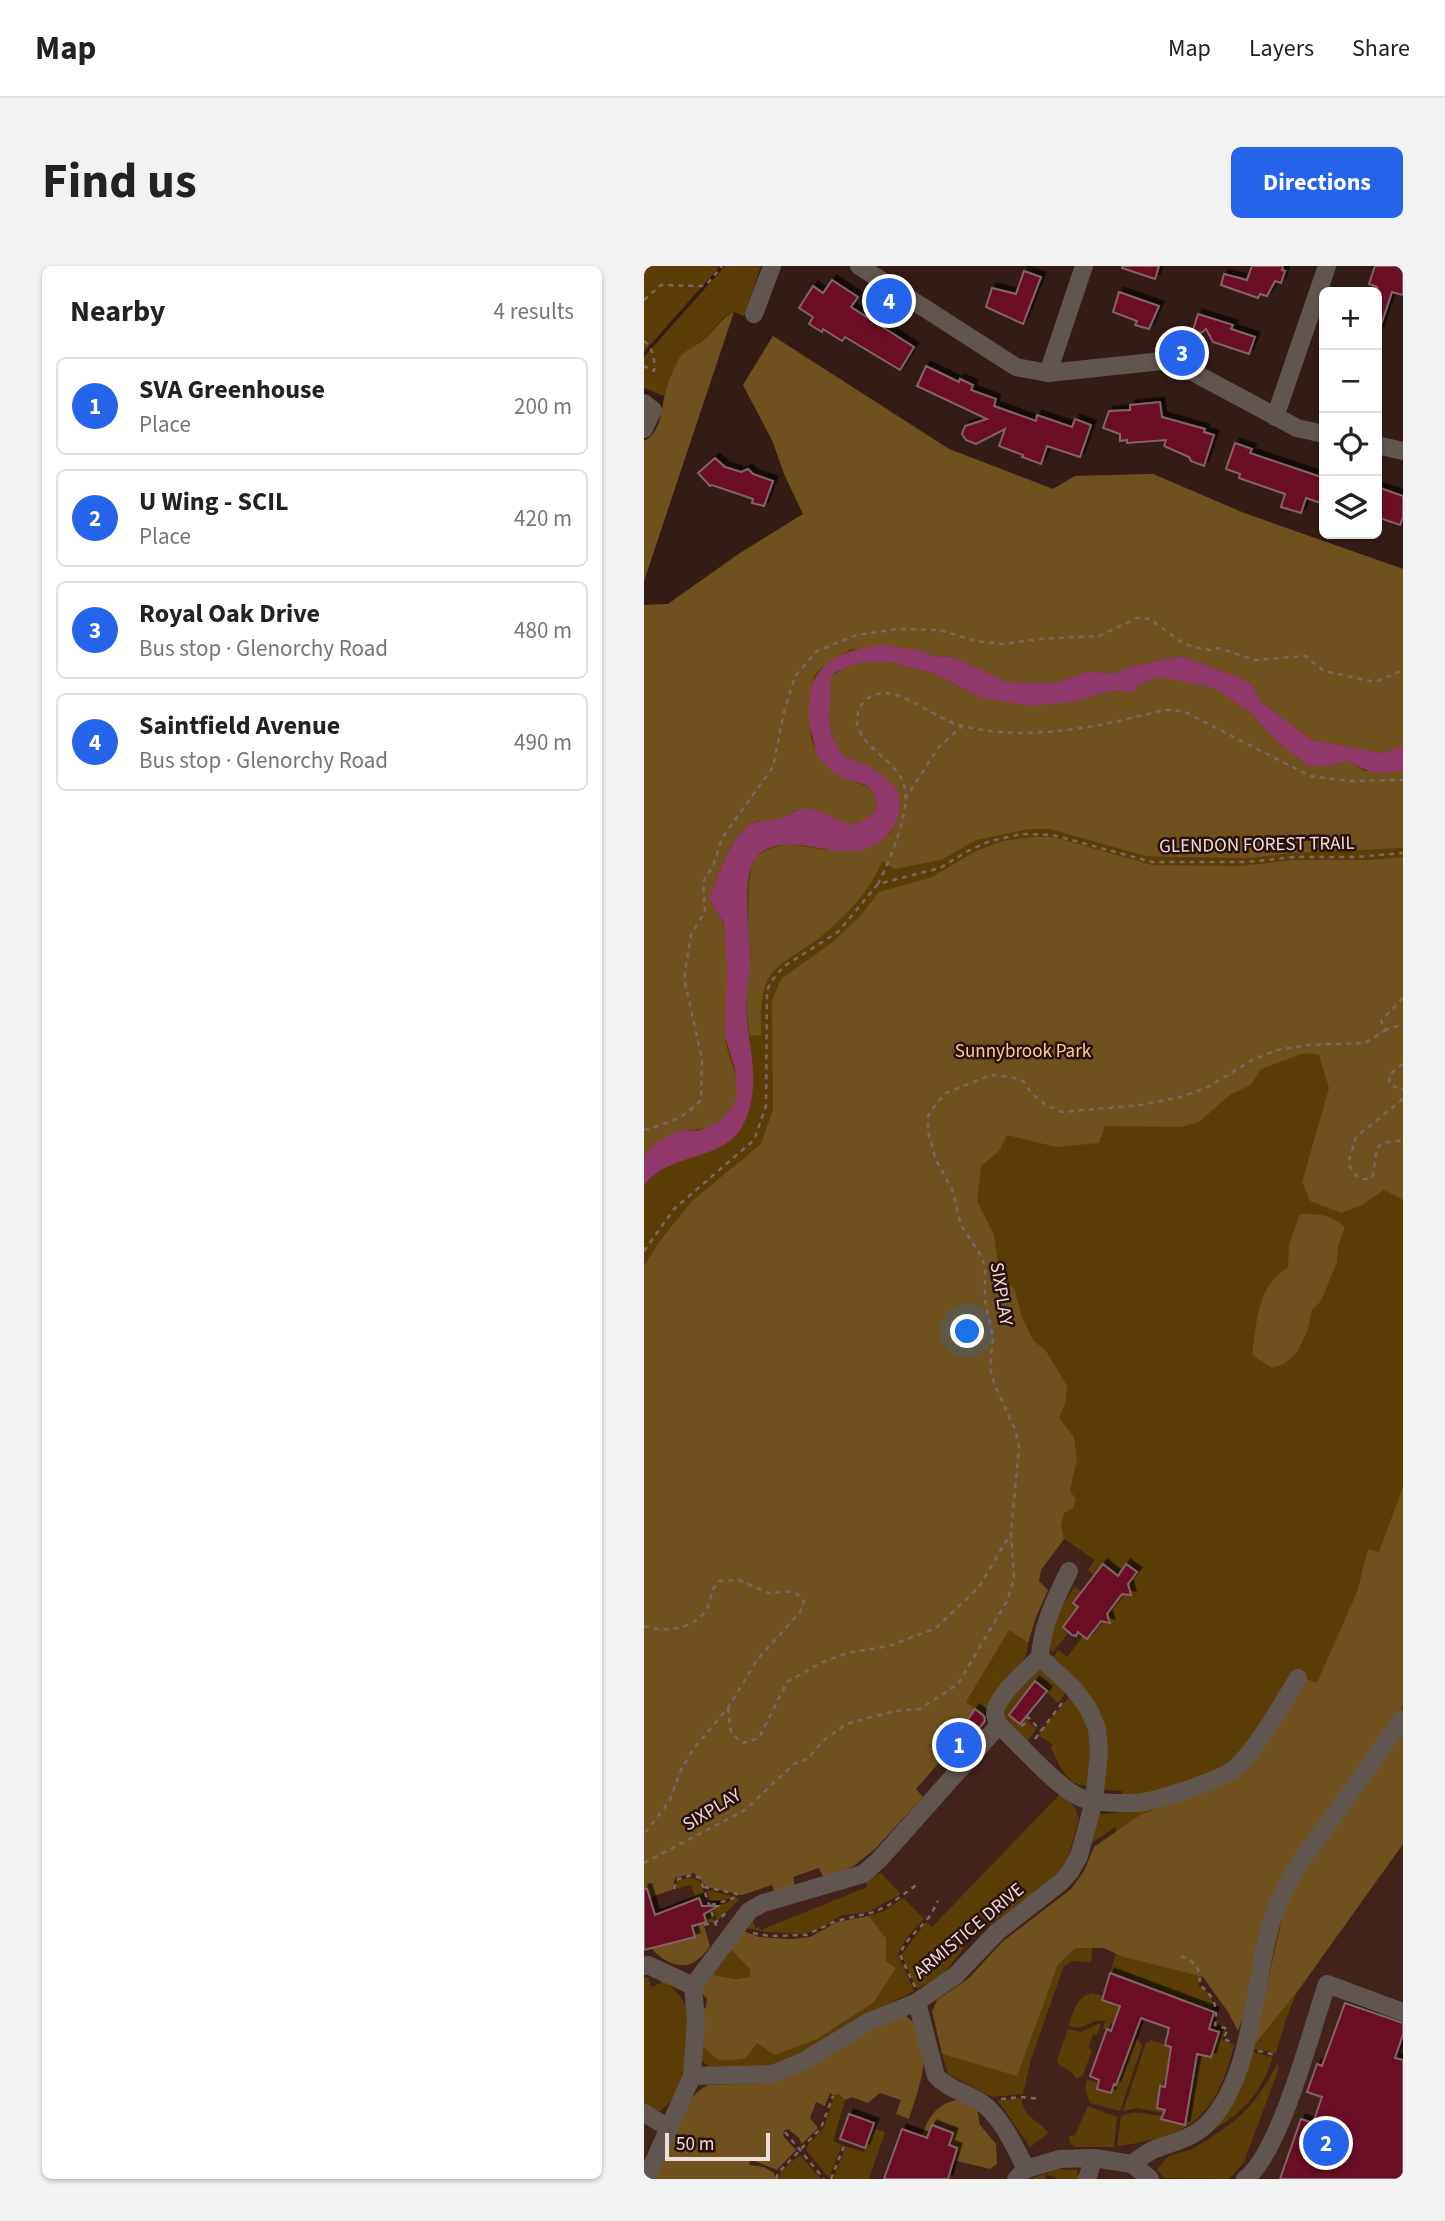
<!DOCTYPE html>
<html lang="en">
<head>
<meta charset="utf-8">
<style>
  body { margin:0; font-family:"Source Sans 3",sans-serif; background:#f2f2f2; color:#222 }
  .controls { position:absolute; right:21px; top:21px; display:grid; overflow:hidden; border-radius:10px; box-shadow:0 2px 5px #0004 }
  .controls button { width:63px; height:63px; display:grid; place-items:center; padding:0; border:0; border-bottom:2px solid #e0e0e0; background:#fff; color:#222; font:35px sans-serif }
  .scale { position:absolute; left:21px; bottom:18px; width:105px; box-sizing:border-box; padding-left:7px; border:4px solid #eeddd9; border-top:0; font-size:19px; line-height:24px; white-space:nowrap; color:#eeddd9; -webkit-text-stroke:5px #29120d; paint-order:stroke }
  .you { position:absolute; left:324px; top:1066px; width:24px; height:24px; margin:-18px; border:5px solid #fff; border-radius:50%; background:#1a73e8; box-shadow:0 0 0 10px #1a73e833 }
  .badge { display:grid; place-items:center; width:46px; height:46px; border-radius:50%; background:#2563eb; color:#fff; font-size:23px; font-weight:700 }
  .pin { position:absolute; translate:-50% -50%; border:4px solid #fff; box-shadow:0 2px 7px #0006 }
  .list { margin:0; padding:0; list-style:none }
  h2 { display:flex; justify-content:space-between; align-items:center; height:91px; margin:0; padding:0 28px; font-size:30px }
  h2 small { font-size:23px; font-weight:400; color:#767676 }
  .list li { display:grid; grid-template-columns:46px 1fr auto; gap:21px; align-items:center; box-sizing:border-box; height:98px; margin:0 14px 14px; padding:0 14px; border:2px solid #e0e0e0; border-radius:10px }
  .list b { display:block; font-size:26px; white-space:nowrap }
  .list p { margin:0; font-size:23px; white-space:nowrap; color:#767676 }
  .list em { font-size:23px; font-style:normal; color:#767676 }
  .icon { flex:none; width:38px; height:38px; fill:none; stroke:currentColor; stroke-width:2; stroke-linecap:round; stroke-linejoin:round }
  .map { position:relative; flex:none; width:759px; height:1913px; overflow:hidden; border-radius:10px }
  header { display:flex; align-items:center; gap:42px; box-sizing:border-box; height:98px; padding:0 35px; background:#fff; border-bottom:2px solid #e0e0e0 }
  header strong { font-size:33px }
  nav { display:flex; gap:38px; margin-inline-start:auto; font-size:24px }
  .intro { display:flex; align-items:center; justify-content:space-between; box-sizing:border-box; height:168px; padding:0 42px }
  h1 { margin:0; font-size:49px }
  .button { padding:18px 32px; border-radius:10px; background:#2563eb; color:#fff; font-size:24px; font-weight:700 }
  main { display:flex; gap:42px; padding:0 42px }
  aside { flex:1; background:#fff; border-radius:10px; box-shadow:0 2px 5px #0004 }
  .map>svg:first-child { display:block }
  .built { fill:#41231c }
  .green { fill:#5a3e05 }
  .forest { fill:#6e511d }
  .water { fill:#8f3869 }
  .building { fill:#6c0928; stroke:#826467; stroke-width:2; filter:url(#shadow) }
  .lines { fill:none; stroke-linecap:round; stroke-linejoin:round }
  .path { stroke:#7c6762; stroke-width:2.5; stroke-dasharray:5 5; stroke-linecap:butt }
  .minor { stroke:#61564f; stroke-width:18 }
  .labels { text-anchor:middle; dominant-baseline:central; stroke-width:5; stroke-linejoin:round; paint-order:stroke }
  .street-label { font-size:19px; fill:#eeddd9; stroke:#29120d }
  .park-label { font-size:19px; fill:#fbd28f; stroke:#29120d }
</style>
</head>
<body>
<header>
<strong>Map</strong>
<nav><a>Map</a><a>Layers</a><a>Share</a></nav>
</header>
<div class="intro"><h1>Find us</h1><a class="button">Directions</a></div>
<main>
<aside>
<h2>Nearby<small>4 results</small></h2>
<ul class="list">
<li><span class="badge">1</span><div><b>SVA Greenhouse</b><p>Place</p></div><em>200 m</em></li>
<li><span class="badge">2</span><div><b>U Wing - SCIL</b><p>Place</p></div><em>420 m</em></li>
<li><span class="badge">3</span><div><b>Royal Oak Drive</b><p>Bus stop · Glenorchy Road</p></div><em>480 m</em></li>
<li><span class="badge">4</span><div><b>Saintfield Avenue</b><p>Bus stop · Glenorchy Road</p></div><em>490 m</em></li>
</ul>
</aside>
<div class="map">
<svg width="759" height="1913" viewBox="0 0 759 1913">
  <defs>
    <filter id="shadow"><feDropShadow dx="4.5" dy="-4.5" stdDeviation="0" flood-color="#0009"/></filter>
  </defs>
  <rect width="100%" height="100%" fill="#331c16"/>
  <path class="built" d="M523,1269l-52,299 7,113 175,45 106,-148v335h-759v-296l395,-301 2,-12 23,-31z"/>
  <g class="green">
    <path d="M0,0h76l-76,86z"/>
    <path d="M81,0h36l-17,50 -10,-4 -11,6 -17,20 -25,18 -17,40 -20,-8v-31z"/>
    <path d="M129,70l176,113 104,40 22,-13 78,-2 91,39 159,56v1275l-106,148 -11,27 -10,34 -24,-4 45,-57 -59,-13 -123,-145 1,-7 -26,17 7,-28 3,-2 18,-1 4,-22 -18,-1 -1,-44 -50,-88 5,-8 9,7 16,-21 10,-5 8,-10 5,1 1,-8 15,-20 5,1 2,-4 -3,-26 -8,11 -15,-11 -9,11 -6,-6 7,-10 -31,-21 -23,31 -2,12 -30,48 19,13c-1,29 -33,47 -44,73l-9,-7 -331,174v-1278l24,-1 72,-51 63,-39 -18,-38 -13,-36 -29,-55z"/>
    <path d="M431,1321l7,5 -4,15 -15,20 6,5 -17,21c-11,-21 11,-49 23,-66z"/>
    <path d="M394,1401l28,25 -8,11 -23,-22 -21,26 22,22 -9,13 -25,-19v-17z"/>
    <path d="M429,1426c21,37 20,53 14,94 -21,0 -28,-22 -36,-38l2,-3 -15,-10z"/>
    <path d="M418,1526l13,16 4,10 -11,41 -17,21 -61,45 -8,-8 -25,22 7,9 -20,25 -27,16 -16,-34 25,-33 6,5z"/>
    <path d="M237,1607l20,21 -33,18 -28,4 -18,12 -18,6 -39,-2 -22,-5 8,-8 5,9 3,-1 2,3 106,-43 -2,-7z"/>
    <path d="M46,1611l10,4 14,41h-8l-2,-8 2,-8h-4l-3,-7h-3l-5,-14 -16,4 2,-8z"/>
    <path d="M63,1624l30,7 -26,5z"/>
    <path d="M94,1632l1,2 -22,21 -4,-13z"/>
    <path d="M259,1632l21,21 -17,18 -9,17 16,37 -46,23 -45,30 -55,22 -59,1 -8,-7 -1,-17h57l4,2 135,-77 -10,-7v-23l-17,-22 15,-5z"/>
    <path d="M448,1681l-1,15 -19,-1 -8,5 -33,93 -8,35 -31,3 -44,-23 -6,-20 75,21 41,-110 18,-17z"/>
    <path d="M85,1682l20,20 1,9 -14,2 -28,-5z"/>
    <path d="M472,1687l7,4 76,19v10l11,8 4,18 -104,-39z"/>
    <path d="M4,1711l3,10 10,-4 -2,-5c10,6 22,16 26,27 2,4 2,11 2,16 1,29 0,72 -27,90l-16,-3v-130z"/>
    <path d="M448,1727l11,3 -1,4 18,6 -9,25 -8,-2 2,-8c-15,-3 -17,10 -36,5 4,-14 7,-29 23,-33z"/>
    <path d="M454,1758h3l-4,11h-4l-5,13 4,2 -9,25 -6,4 -5,-6 -14,-9 -1,-4 11,-31 13,3z"/>
    <path d="M576,1762l5,2 -3,10 12,5c-18,73 -44,92 -117,101l4,-29c13,-9 26,-2 41,-1l35,-62 14,3z"/>
    <path d="M490,1772l5,3 3,5 -22,65 -30,-8 -5,-15 2,-9 11,4 -1,6 14,4 3,-9 2,1z"/>
    <path d="M507,1774l20,7 -6,40h-5l-3,21 8,2 -1,3 -26,-5 -15,3 23,-68z"/>
    <path d="M608,1786l21,5c-13,36 -26,52 -58,72l25,-38z"/>
    <path d="M634,1797v8l-34,91 -11,13 -6,4 -63,-1 -7,-8c15,-23 20,-12 40,-24 43,-26 57,-39 81,-83z"/>
    <path d="M195,1828l6,6 -12,41 9,4 -13,33 -23,-28 2,-5 16,-18 10,-31z"/>
    <path d="M374,1832l4,1c1,19 17,21 27,34l-19,14 -32,-46z"/>
    <path d="M444,1840l29,11 -3,30h-39l-5,-4 -1,-7 6,-1z"/>
    <path d="M228,1862l13,4 -16,47h-36l13,-33 18,6z"/>
    <path d="M156,1889l21,24h-43l4,-9z"/>
    <path d="M413,1903l20,1 2,9h-20l-13,-5 -1,5h-14z"/>
  </g>
  <g class="forest">
    <path d="M90,46l-90,269v-140c16,-8 17,-28 20,-43 2,-12 10,-31 16,-41 6,-8 19,-12 27,-20 10,-10 14,-19 27,-25z"/>
    <path d="M129,70l176,113 104,40 22,-13 78,-2 91,39 159,56v177l-21,7 -70,-13 -52,-39 -7,-15 -12,-8 -61,-22 -47,10 -21,8 -23,-3 -34,12 -48,-1 -54,-25 -19,-1 -12,-5 -71,-2 -31,20 -6,7c-3,24 -9,49 0,71 2,5 31,30 37,33 17,9 25,4 26,29l-12,12 -19,4 -21,-11 -30,-4c-8,6 -16,11 -25,12 -5,0 -7,-2 -12,-1 -25,6 -41,57 -49,79 5,9 13,18 15,29 6,26 2,59 3,86 0,7 -2,14 -2,22 2,25 25,54 3,77 -16,15 -24,15 -44,16 -14,2 -31,15 -40,26v-551l24,-1 72,-51 63,-39 -18,-38 -13,-36 -29,-55z"/>
    <path d="M221,396h25l45,12 32,17 105,11 41,-12 20,3 4,-7 22,-9h7l40,9 13,5 33,23 20,23 36,29h19l22,-5 15,10 39,-1v78l-113,5 -39,5 -80,-1 -26,-1 -95,-27h-21l-53,11 -35,20 -47,9 -12,-8c-12,31 -39,58 -65,79 -17,13 -45,24 -52,46 -5,15 -4,34 -4,49l-11,1 -3,-21 -1,-25 5,-37 -3,-16 1,-50 2,-21 6,-10 12,-7 18,-5 40,6 65,-17 -24,-67c-6,-3 -14,-4 -20,-8 -22,-13 -22,-61 -17,-82l17,-9z"/>
    <path d="M389,571h20l99,28 88,1 53,-6h76l34,-3v343l-19,-10 -22,15 -21,8 -31,-12 -8,-19 27,-94 -10,-33 -15,-2 -43,16 -10,16 -20,9 -32,28 -18,5 -76,-1 -6,17 -43,4 -49,-12 -8,16 -18,15 -4,35 17,34 6,43 14,10 8,29 11,23 13,11 21,35 -1,15 -7,17 15,19 3,22 -7,31 6,10 -3,8 -9,5 -3,13 3,13 -23,31 -2,11 9,9 -12,27 -8,26 -19,-13 -43,72 9,7 -30,47 -29,33 7,8 -48,52 -21,17 -30,13 -5,-11 -26,9 3,13 -20,6 -4,-11 -30,10 -35,-8 -13,-14 -19,5 -3,12 -18,6 -10,11v-641l15,-24 33,-41 69,-57 12,-35 -1,-108 9,-22 53,-38 27,-26 18,-23 53,-15 44,-26 27,-10z"/>
    <path d="M656,948c18,0 31,0 45,13l-7,20 -1,15 -16,39 -9,9 -4,19 -11,24 -13,11 -12,4 -20,-13c5,-32 5,-71 36,-87l1,-24z"/>
    <path d="M759,1221v218l-101,143 -64,183 -10,-19 -25,-35 -80,-20 -19,-9h-28l-18,17 -41,111 -75,-22 -10,-43 5,-11 32,-22 33,-36 69,-53 13,-18 10,-24 46,-32 59,-23 40,-21 64,-93 14,5 40,-91 11,-43 11,3z"/>
    <path d="M759,1467v111l-106,148 -44,55 34,-149 10,-18z"/>
    <path d="M225,1650l17,22v23l10,7 -22,34 -57,37 -42,16 -18,-12 -11,15c-25,5 -29,4 -46,-15l-1,-29 7,-7 1,-8 -8,-9 9,-16 28,5 14,-2 -1,-9 -20,-20 12,-18 18,7 31,2 20,-2 27,-15z"/>
    <path d="M59,1657l7,23c-13,20 -28,25 -48,12 -6,-5 -9,-6 -11,-13l44,-8 -2,-7 -7,-2z"/>
    <path d="M261,1749c34,26 14,71 4,104l-13,-5 5,-14 -21,-7 -12,10 -16,-6 -7,3 -6,-6 -5,2 -4,-3 -5,13 -9,-4 -6,16 8,10 -16,16 -3,-6 -11,-9 -4,2 -1,5 13,14 -19,20 -27,-11 -1,6 15,2 10,6 1,6h-124c13,-27 30,-82 57,-94l57,-2 18,-6 112,-61z"/>
    <path d="M313,1834l20,8 3,17 16,19 1,20 -7,5 -37,-9 4,-12 -14,-6 9,-10 -20,-7 -5,13 -5,-2c6,-18 14,-32 35,-36z"/>
  </g>
  <path class="water" d="M237,379l41,6 12,5 19,1 54,25 48,1 34,-12 23,3 21,-8 47,-10 61,22 12,8 7,15 52,39 70,13 21,-7v24c-20,6 -37,2 -54,-9l-22,5h-19l-36,-29 -20,-23 -33,-23 -13,-5 -47,-9 -22,9 -4,7 -20,-3 -41,12 -41,4 -52,-9 -44,-23 -45,-12h-25l-17,5 -14,6 -4,7c3,23 -6,39 5,62 2,4 6,10 9,13 6,6 17,7 24,11 13,7 34,22 32,38 -1,14 -7,28 -18,36 -8,5 -15,10 -24,11 -31,5 -84,-24 -105,11 -10,18 -4,68 -3,89 2,17 -4,35 -4,53 1,42 17,79 -2,119 -18,40 -77,28 -100,63v-30l9,-11 18,-11 11,-4 16,1 19,-8 12,-11 8,-15 -2,-28 -10,-33 2,-66 -2,-37 -2,-11 -14,-22c7,-20 22,-63 40,-75 10,-6 21,-3 32,-7 11,-3 16,-12 29,-9 31,6 38,30 67,0 -1,-32 -21,-22 -41,-35 -5,-3 -11,-10 -16,-15 -6,-7 -5,-16 -8,-25 -4,-11 -4,-20 -3,-31 2,-42 36,-53 72,-58z"/>
  <g class="building">
    <path d="M478,0h37l-4,13 -33,-11z"/>
    <path d="M608,0h31l-1,4 3,1 -4,12 -6,-2 -8,15 -7,-2 -2,4 -37,-13 3,-11 23,6z"/>
    <path d="M731,0h28v29l-11,-3 -13,39 -2,-1v-43l-8,-3z"/>
    <path d="M380,5l17,6 -18,47 -37,-17 6,-19 24,6z"/>
    <path d="M188,14l26,17 -7,10 63,40 -14,23 -55,-33 -3,4 -19,-12 -1,3 -13,-8 4,-7 -14,-9 14,-22 10,7z"/>
    <path d="M475,26l40,14 -10,23 -14,-4 2,-4 -24,-9z"/>
    <path d="M554,48l35,11 -2,4 24,8 -6,17 -36,-12 -7,-13 -5,4 -8,-3z"/>
    <path d="M282,100l33,16 1,-3 13,6 -2,5 25,9 -2,7 42,15 1,-6 35,12 3,-8 16,6 -11,32 -33,-11 -6,18 -19,-7 1,-2 -24,-9 6,-17 -29,15 -10,-4 -4,-6 3,-8 22,-7 -70,-33z"/>
    <path d="M516,136l2,15 43,12 -1,3 10,3 -10,31 -13,-5 -2,-4 -25,-11 2,-6 -39,3v-3l-7,1v-7l-17,-6 6,-17 21,-1v-5z"/>
    <path d="M591,177l17,6 -2,4 74,25v26l-18,-6 -5,15 -20,-6 4,-13 -46,-16 1,-4 -14,-5z"/>
    <path d="M71,192l10,9 16,5 7,-3 5,5 20,7 -9,25 -12,-3 1,-4 -41,-14 -2,1 -12,-13z"/>
    <path d="M733,221l26,9v21l-3,8 -23,-8z"/>
    <path d="M459,1298l15,12 8,-12 11,8 -9,12 3,11 -9,-1 -15,20 3,9 -9,-2 -14,18 -9,-7 -2,4 -4,-1 -9,-8 15,-20 -5,-4z"/>
    <path d="M391,1415l12,10 -27,33 -11,-9z"/>
    <path d="M331,1443l9,7 1,5 -33,40 -8,-6z"/>
    <path d="M0,1623h3l8,26 44,-17 3,8h16l-14,8 2,8 -14,4 3,11 -51,13z"/>
    <path d="M466,1707l104,39 -5,17 10,3 -8,25 -14,-3 -12,71 -24,-6 4,-9 -8,-2 3,-22 5,1 6,-40 -6,-2 4,-17 -28,-10 -25,67 -2,-1 -3,9 -14,-4 2,-9 -9,-4 17,-47 4,2 9,-25 -18,-6z"/>
    <path d="M701,1737l58,20v11l-8,24 8,2v119h-123l21,-60 12,4 9,-26 -15,-5 10,-28 5,2z"/>
    <path d="M205,1848l25,9 -9,25 -25,-9z"/>
    <path d="M288,1859l21,8 -4,12 8,3 -9,31h-64l18,-50 25,9z"/>
  </g>
  <g class="lines">
    <g class="path">
      <path d="M0,34l17,-15 40,1 6,-2 15,-18"/>
      <path d="M0,75c8,5 12,21 10,30l-10,-5"/>
      <path d="M261,533l33,-51 24,-22"/>
      <path d="M234,618c12,-24 35,-76 25,-102 -9,-23 -48,-39 -46,-63 1,-16 13,-26 28,-26 20,0 51,25 74,32 69,18 137,2 205,-15l19,1 127,65 38,5 55,-1"/>
      <path d="M759,732l-22,23 5,9 17,-6"/>
      <path d="M759,798l-13,10 -1,9 11,7 3,-1"/>
      <path d="M759,833l-47,38 -8,27c6,9 10,17 22,15l3,-4 4,-27 6,-5 20,-3"/>
      <path d="M0,864c25,-7 39,-11 57,-30l1,-41 -18,-81 7,-43 14,-24 -2,-29 10,-16 9,-28 51,-71 11,-55 11,-36 22,-25 40,-16 41,-6 41,1 37,11 27,3 37,-5 59,-3 38,-18 13,1 30,22 13,6 17,3 9,-2 35,12 51,-4 19,15 51,11 28,-12"/>
      <path d="M0,985l30,-42 80,-69 12,-34 1,-115 3,-8 13,-16 55,-35 40,-48 62,-16 28,-17 22,-10 32,-7 31,1 99,27h96l46,-5h62l47,-4"/>
      <path d="M0,1360c24,8 58,2 66,-25 2,-9 2,-12 9,-20l20,-1 32,14c13,-4 25,-4 33,7l-4,11 -43,48 -29,48 -34,40 -13,22 -12,32 -25,32"/>
      <path d="M84,1442l3,25 12,10 16,-5 28,-56 34,-19 26,-10 42,-7 47,-18 43,-41 32,-54"/>
      <path d="M377,1460l5,-3 2,-6 13,14"/>
      <path d="M391,1473l30,-40"/>
      <path d="M0,1597l101,-53 49,-46 13,-5 17,-19 22,-16 49,-13 25,-2 38,-25 49,-83 7,-22 -3,-46 8,-86 -4,-18 -20,-43 -5,-18 3,-31 -8,-37v-32l-3,-11 -21,-32 -9,-36 -16,-29 -8,-28v-16l8,-12 10,-11 45,-18 21,2 12,5 7,11 15,12 16,7 79,-7 40,-8 29,-11 42,-26 25,-10 31,-5 57,-2 21,-13"/>
      <path d="M60,1621l33,7 2,5"/>
      <path d="M30,1623l2,-9 15,-5 9,3 17,50"/>
      <path d="M67,1639l27,-8"/>
      <path d="M60,1659l12,-3 12,-11"/>
      <path d="M109,1667l16,3 37,-1 30,-14 38,-9 15,-7 30,-22"/>
      <path d="M537,1690c16,7 19,12 19,29 14,12 18,21 15,40l13,4 -5,10 9,3"/>
      <path d="M271,1721l-15,-32c5,-16 19,-25 29,-38 4,-5 6,-11 9,-16"/>
      <path d="M614,1785l18,4"/>
      <path d="M357,1833l19,-2 21,2"/>
      <path d="M141,1866l39,47"/>
      <path d="M132,1913l2,-6 43,-45 12,-32"/>
      <path d="M187,1913l15,-38"/>
    </g>
    <g class="minor">
      <path d="M215,0l157,101 32,6 114,-12 12,1 123,66 27,6"/>
      <path d="M110,48l18,-48"/>
      <path d="M404,107l36,-107"/>
      <path d="M0,137l9,7 -9,19"/>
      <path d="M631,151l52,-151"/>
      <path d="M733,179l26,6"/>
      <path d="M355,1459c20,19 57,61 80,72 16,7 41,6 58,6 17,-1 83,-23 96,-33 24,-20 48,-65 65,-92"/>
      <path d="M0,1700l4,-1 45,21"/>
      <path d="M273,1736l19,74c12,13 28,16 43,25 23,15 35,45 47,68"/>
      <path d="M48,1810l4,-54 -3,-36 56,-75 14,-8 100,-29 16,-14 120,-135c-1,-1 -4,-9 -4,-10 -1,-18 33,-46 45,-58 2,-32 15,-57 29,-86"/>
      <path d="M0,1847l25,15"/>
      <path d="M488,1898c7,-5 15,-12 23,-15 18,-7 37,-10 52,-25 46,-45 46,-140 64,-201 6,-18 15,-36 24,-53l108,-152"/>
      <path d="M2,1913l46,-103 80,-2 32,-13 64,-39 49,-20 39,-27 41,-43 63,-49 10,-11 9,-16 15,-55 5,-49 -2,-24 -9,-20 -15,-20 -33,-31"/>
      <path d="M372,1913l10,-10 34,-10 34,-1 38,6 18,15"/>
      <path d="M443,1913l7,-21"/>
      <path d="M601,1913c35,-25 67,-151 82,-195l76,28"/>
    </g>
  </g>
  <g class="labels">
    <g class="street-label">
      <text transform="translate(613 579) rotate(-1)">GLENDON FOREST TRAIL</text>
      <text transform="translate(357 1028) rotate(81)">SIXPLAY</text>
      <text transform="translate(68 1544) rotate(-31)">SIXPLAY</text>
      <text transform="translate(325 1665) rotate(-40)">ARMISTICE DRIVE</text>
    </g>
    <g class="park-label">
      <text x="379" y="785">Sunnybrook Park</text>
    </g>
  </g>
</svg>
<div class="controls">
<button>+</button>
<button>−</button>
<button><svg class="icon" aria-label="locate" viewBox="0 0 24 24"><circle cx="12" cy="12" r="6"/><path d="M12 2v4M12 18v4M2 12h4M18 12h4"/></svg></button>
<button><svg class="icon" aria-label="layers" viewBox="0 0 24 24"><path d="M12 4l9 5-9 5-9-5zM3 14l9 5 9-5"/></svg></button>
</div>
<div class="scale">50 m</div>
<div class="you"></div>
<div class="pin badge" style="left:315px;top:1479px">1</div>
<div class="pin badge" style="left:682px;top:1877px">2</div>
<div class="pin badge" style="left:538px;top:87px">3</div>
<div class="pin badge" style="left:245px;top:35px">4</div>
</div>
</main>
</body>
</html>
